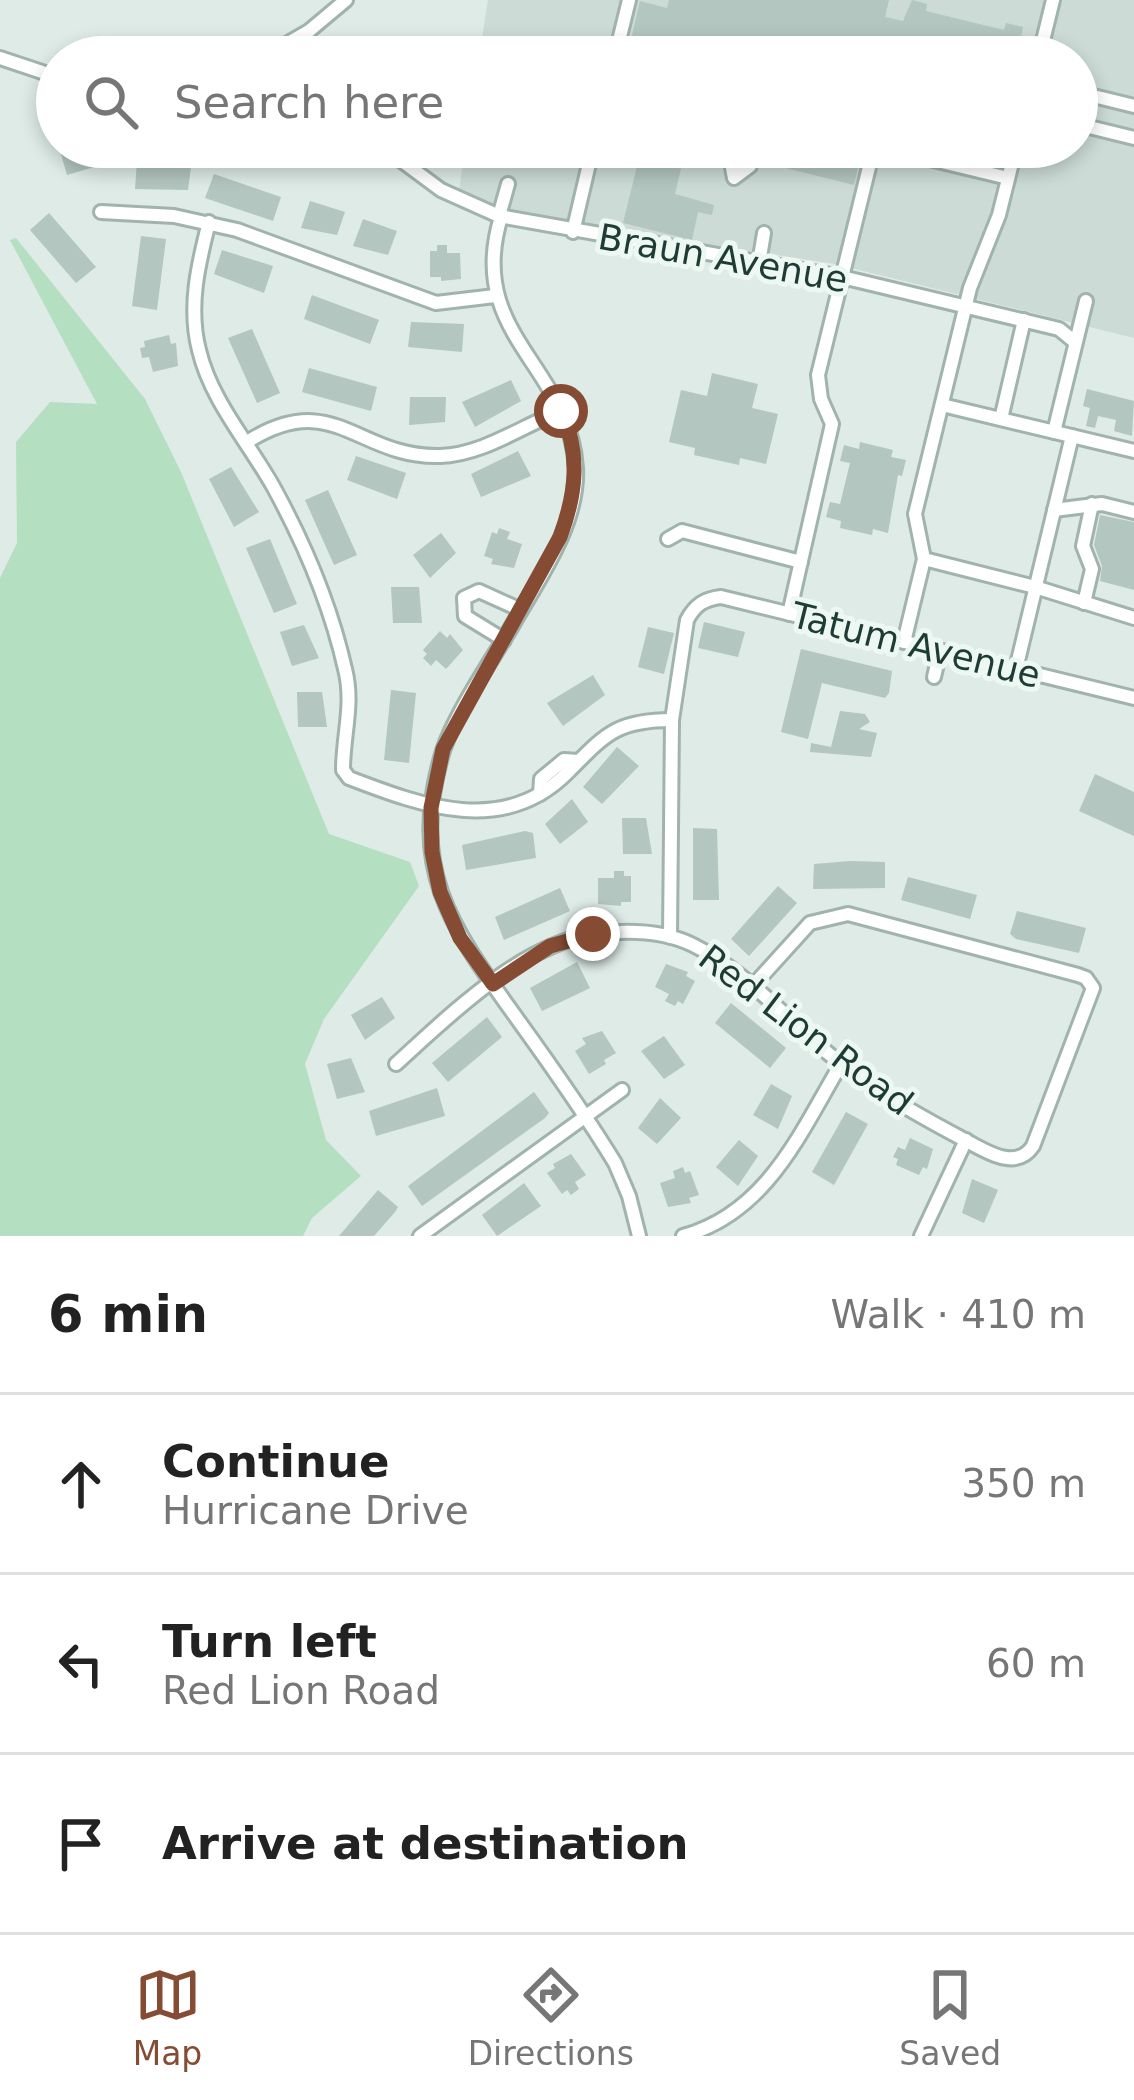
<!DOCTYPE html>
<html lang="en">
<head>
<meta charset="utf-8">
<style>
  body { margin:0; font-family:"DejaVu Sans",sans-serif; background:#f2f2f2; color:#222 }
  .stop { position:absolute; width:36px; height:36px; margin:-27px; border:9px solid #854b33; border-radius:50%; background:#fff }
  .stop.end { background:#854b33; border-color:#fff; box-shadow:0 3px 12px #0008 }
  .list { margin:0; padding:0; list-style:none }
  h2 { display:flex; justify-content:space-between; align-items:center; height:156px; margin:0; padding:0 48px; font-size:51px }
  h2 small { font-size:39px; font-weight:400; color:#767676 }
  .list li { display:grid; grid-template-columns:78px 1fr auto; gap:36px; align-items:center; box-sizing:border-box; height:180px; padding:0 48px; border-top:3px solid #e0e0e0 }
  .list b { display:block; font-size:45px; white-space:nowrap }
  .list p { margin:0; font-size:39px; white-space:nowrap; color:#767676 }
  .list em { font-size:39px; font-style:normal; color:#767676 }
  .icon { flex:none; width:66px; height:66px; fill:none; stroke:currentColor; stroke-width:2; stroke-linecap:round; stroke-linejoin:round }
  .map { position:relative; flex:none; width:1134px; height:1236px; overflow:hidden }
  .search { position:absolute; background:#fff; box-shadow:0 6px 18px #0003; left:36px; right:36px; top:36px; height:132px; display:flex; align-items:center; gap:30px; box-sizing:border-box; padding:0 42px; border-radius:66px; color:#767676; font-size:45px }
  .sheet { height:696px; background:#fff }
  nav { display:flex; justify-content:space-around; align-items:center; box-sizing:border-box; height:168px; border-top:3px solid #e0e0e0; background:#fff; font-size:33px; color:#767676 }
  nav a { display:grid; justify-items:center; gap:6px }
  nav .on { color:#854b33 }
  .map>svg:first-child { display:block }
  .built { fill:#ccdbd5 }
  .green { fill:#b4dfc1 }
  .building { fill:#b3c6bf }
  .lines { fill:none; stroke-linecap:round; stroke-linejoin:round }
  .minor-casing { stroke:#a1b3ad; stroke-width:18 }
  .minor { stroke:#fff; stroke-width:12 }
  .route { stroke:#854b33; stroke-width:15 }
  .labels { text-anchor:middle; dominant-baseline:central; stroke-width:10; stroke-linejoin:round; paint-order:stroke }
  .street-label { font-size:36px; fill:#1e3c35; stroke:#eef8f3 }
</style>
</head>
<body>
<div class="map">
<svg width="1134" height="1236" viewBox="0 0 1134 1236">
  <rect width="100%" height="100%" fill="#deebe6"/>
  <path class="built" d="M488,0h646v338l-299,-74 -308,-47 -68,-25 6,-45h612v-90h-598z"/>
  <path class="green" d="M16,238l129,161 36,73 148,362 81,28 9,24 -95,133 -19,45 21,76 35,36 -49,42 -9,18h-303v-658l17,-35 -1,-101 34,-40 47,2 -87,-164z"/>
  <g class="building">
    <path d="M669,0h220l-4,17 18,4 9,-21 15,4 -1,7 78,19 2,-7 17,4 -6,30h-369l2,-8 -20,-5 10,-43 27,7z"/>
    <path d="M59,147h56l3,13 -51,15z"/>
    <path d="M773,147h78l-1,5 11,3 -7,30 -85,-21z"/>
    <path d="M639,158l42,10 -6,26 39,11 -2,10 -14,-3 -6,28 -69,-17z"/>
    <path d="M137,161l54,6 -3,23 -53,-1z"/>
    <path d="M214,174l67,23 -8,24 -68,-23z"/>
    <path d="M310,201l35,11 -8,23 -36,-7z"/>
    <path d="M49,213l47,54 -20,16 -46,-53z"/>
    <path d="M363,219l34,12 -9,24 -35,-9z"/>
    <path d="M141,236l25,3 -9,71 -25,-4z"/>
    <path d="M437,245h10v8h13l1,26 -20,2v-4h-11v-26h7z"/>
    <path d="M222,250l51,16 -9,27 -50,-19z"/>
    <path d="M312,295l67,25 -9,24 -66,-25z"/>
    <path d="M411,322l53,2 -2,28 -54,-5z"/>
    <path d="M252,329l28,64 -23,10 -29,-65z"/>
    <path d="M169,335l2,9 5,-1 2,23 -25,6 -4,-15 -7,1 -2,-10 5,-1 -1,-6z"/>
    <path d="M309,368l68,19 -6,24 -69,-19z"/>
    <path d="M712,373l46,11 -6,24 26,6 -12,50 -26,-6 -1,7 -45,-10 1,-7 -26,-6 12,-52 26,6z"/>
    <path d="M511,380l10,21 -46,26 -13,-25z"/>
    <path d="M1087,389l47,12 -2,35 -18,-5 2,-11 -18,-4 -3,12 -9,-2 4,-18 -7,-2z"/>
    <path d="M410,397h36l-1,25 -36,3z"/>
    <path d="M860,442l33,8 -2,7 15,3 -4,16 -4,-1 -10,58 -15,-4 -1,6 -32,-7 1,-7 -15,-4 4,-15 10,2 10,-41 -10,-2 4,-16 15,4z"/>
    <path d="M518,451l13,25 -50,21 -10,-23z"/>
    <path d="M356,456l50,17 -9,26 -50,-19z"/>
    <path d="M231,467l28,45 -25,15 -25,-48z"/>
    <path d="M328,490l29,65 -23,10 -29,-65z"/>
    <path d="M1100,515l34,7v68l-34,-9 2,-15 -8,-21z"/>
    <path d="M499,528l11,4 -3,7 15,5 -8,24 -23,-4 2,-5 -9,-3 8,-24 5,2z"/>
    <path d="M441,533l15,20 -26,25 -17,-23z"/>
    <path d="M270,539l27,65 -23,9 -28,-65z"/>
    <path d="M391,587h28l3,36h-29z"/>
    <path d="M704,622l41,10 -7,25 -40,-9z"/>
    <path d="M304,625l15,33 -27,8 -12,-34z"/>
    <path d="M648,627l26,6 -10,41 -26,-7z"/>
    <path d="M440,631l7,7 3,-4 13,16 -17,19 -10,-9 -5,6 -8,-8 4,-4 -4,-4z"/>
    <path d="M801,649l91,22 -3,22 -4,5 -63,-15 -14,56 -27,-7z"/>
    <path d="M593,675l12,20 -42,31 -16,-23z"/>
    <path d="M391,690l25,3 -7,70 -25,-3z"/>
    <path d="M297,692h25l5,35h-29z"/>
    <path d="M840,711l25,3 5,8 -11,7 18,4 -6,24 -61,-5 1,-9 20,4z"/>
    <path d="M617,747l22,19 -37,38 -19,-17z"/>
    <path d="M1095,774l39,18v44l-55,-25z"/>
    <path d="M572,799l16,23 -28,22 -15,-20z"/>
    <path d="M622,818h24l6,36h-29z"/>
    <path d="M693,828l24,1 2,71h-26z"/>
    <path d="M525,831l8,2 3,25 -70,12 -4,-25z"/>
    <path d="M850,861l35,1v26l-72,1 1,-25z"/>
    <path d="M614,871h10v5h7v26h-10v4l-23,-2v-26h16z"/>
    <path d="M908,877l69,18 -7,24 -69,-19z"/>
    <path d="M778,886l19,17 -48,53 -18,-17z"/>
    <path d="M560,888l10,23 -66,29 -9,-23z"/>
    <path d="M1017,911l69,17 -7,25 -63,-14 -6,-5z"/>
    <path d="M577,962l13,26 -48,23 -12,-23z"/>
    <path d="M666,964l22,8 -2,4 9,5 -12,23 -5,-3 -3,5 -10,-5 4,-7 -14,-7z"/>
    <path d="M382,997l13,21 -30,22 -14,-25z"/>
    <path d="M731,1003l55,45 -16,20 -55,-45z"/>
    <path d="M487,1017l15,20 -54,45 -16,-19z"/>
    <path d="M602,1031l14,22 -12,7 2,4 -17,10 -14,-23 11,-7 -4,-6z"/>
    <path d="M664,1036l21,29 -21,14 -23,-28z"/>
    <path d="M351,1058l14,34 -28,7 -10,-35z"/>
    <path d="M771,1084l21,12 -14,33 -25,-14z"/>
    <path d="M437,1088l8,28 -69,20 -7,-25z"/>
    <path d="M534,1092l15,21 -4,5 -123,88 -14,-20z"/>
    <path d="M660,1098l21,20 -24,26 -19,-16z"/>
    <path d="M846,1112l22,12 -34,61 -22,-13z"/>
    <path d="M910,1138l23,11 -6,20 -4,-2 -4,8 -23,-10 2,-6 -5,-2 5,-10 7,3z"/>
    <path d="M739,1140l19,16 -20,30 -22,-19z"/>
    <path d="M571,1154l15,21 -11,7 4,7 -8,6 -4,-5 -5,4 -15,-21 8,-5 -2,-4z"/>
    <path d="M683,1167l2,6 5,-2 9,24 -10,3 2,5 -23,4 -8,-24 15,-5 -2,-7z"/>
    <path d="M972,1179l26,11 -14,33 -22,-10z"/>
    <path d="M524,1183l17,23 -44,30 -15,-21z"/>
    <path d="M378,1190l20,17 -3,5 -21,24h-35z"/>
  </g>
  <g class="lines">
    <defs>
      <g id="minor">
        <path d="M264,57l45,-26 37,-31"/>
        <path d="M615,57l14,-57"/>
        <path d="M1039,57l14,-57"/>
        <path d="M0,58l57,19"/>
        <path d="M1077,92l57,14"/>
        <path d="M1077,124l57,14"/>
        <path d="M383,147l58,43 58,26 343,61 217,52 16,13"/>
        <path d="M669,147l40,9"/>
        <path d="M728,147l6,31 16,-12 8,-19"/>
        <path d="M101,212l73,4 63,14 199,73 59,-7"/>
        <path d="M499,216l9,-32"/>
        <path d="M501,217c-36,117 69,149 75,251 3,56 -38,112 -64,158 -21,35 -59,91 -70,128 -34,118 11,175 76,266 34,47 67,94 97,143l14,33 10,40"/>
        <path d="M209,222c-11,43 -21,85 -10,128 12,51 50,93 75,138 30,55 57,119 71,181 9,35 -2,66 -2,101l6,8c73,28 155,59 219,-6 37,-37 48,-52 104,-52"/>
        <path d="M573,232l20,-85"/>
        <path d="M759,263l5,-30"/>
        <path d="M942,405l192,46"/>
        <path d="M1001,419l23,-99"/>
        <path d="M1054,432l32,-131"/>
        <path d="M247,442c87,-55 110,16 193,14 42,-1 82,-30 121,-45"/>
        <path d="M1054,510l48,-6 32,8"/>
        <path d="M668,539l14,-8 119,31"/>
        <path d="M924,559l111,28 99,31"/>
        <path d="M1084,603l8,-34 -9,-23 9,-42"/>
        <path d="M789,614l43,-190 -11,-25 -3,-24 53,-216 4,-7 13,-3 120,29"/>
        <path d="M504,640l-39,-24 -1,-18 15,-7 42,19"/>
        <path d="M904,642l20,-83 -9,-45 55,-226 29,-73 17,-68"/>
        <path d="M1016,669l56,-233"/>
        <path d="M934,677l6,-26"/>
        <path d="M540,794l1,-15 23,-19 14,1"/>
        <path d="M670,937l2,-217 15,-100c8,-15 17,-21 34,-23l413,101"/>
        <path d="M396,1064c53,-48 124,-119 197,-130 32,-4 70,-4 100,11 51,25 93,73 136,109 41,34 85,59 132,84 22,11 54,35 72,8l60,-158 -7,-10 -8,-3 -230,-61 -38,9 -58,64"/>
        <path d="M420,1236l202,-146"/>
        <path d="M683,1236c84,-23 117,-103 158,-172"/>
        <path d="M921,1236l45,-96"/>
      </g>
    </defs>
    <use href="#minor" class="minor-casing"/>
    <use href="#minor" class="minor"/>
  </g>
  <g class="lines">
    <path class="route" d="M561,411c20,43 15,83 -1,126l-117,212 -12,59 1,44 8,40 20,46 33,46 57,-38 43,-12"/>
  </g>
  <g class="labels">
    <g class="street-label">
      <text transform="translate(723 258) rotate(10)">Braun Avenue</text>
      <text transform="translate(916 645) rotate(14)">Tatum Avenue</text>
      <text transform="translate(806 1030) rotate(37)">Red Lion Road</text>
    </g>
  </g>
</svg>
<div class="stop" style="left:561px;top:411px"></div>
<div class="stop end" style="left:593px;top:934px"></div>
<div class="search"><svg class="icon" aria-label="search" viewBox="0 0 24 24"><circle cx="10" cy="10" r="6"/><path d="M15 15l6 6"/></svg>Search here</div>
</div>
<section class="sheet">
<h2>6 min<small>Walk · 410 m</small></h2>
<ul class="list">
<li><svg class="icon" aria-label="ahead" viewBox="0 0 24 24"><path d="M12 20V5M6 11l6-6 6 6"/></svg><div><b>Continue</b><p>Hurricane Drive</p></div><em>350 m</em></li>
<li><svg class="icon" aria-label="left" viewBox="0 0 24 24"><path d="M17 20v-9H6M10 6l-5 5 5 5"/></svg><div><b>Turn left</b><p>Red Lion Road</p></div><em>60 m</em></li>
<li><svg class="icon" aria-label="arrive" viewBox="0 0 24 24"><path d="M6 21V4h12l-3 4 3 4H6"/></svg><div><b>Arrive at destination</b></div></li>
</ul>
</section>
<nav>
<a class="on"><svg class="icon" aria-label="map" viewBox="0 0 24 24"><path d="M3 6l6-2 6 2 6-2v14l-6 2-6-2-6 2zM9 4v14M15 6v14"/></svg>Map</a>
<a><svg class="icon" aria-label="directions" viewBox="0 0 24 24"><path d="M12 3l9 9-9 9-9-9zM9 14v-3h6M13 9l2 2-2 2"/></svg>Directions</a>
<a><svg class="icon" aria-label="saved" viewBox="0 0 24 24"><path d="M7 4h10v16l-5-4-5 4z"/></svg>Saved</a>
</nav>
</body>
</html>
